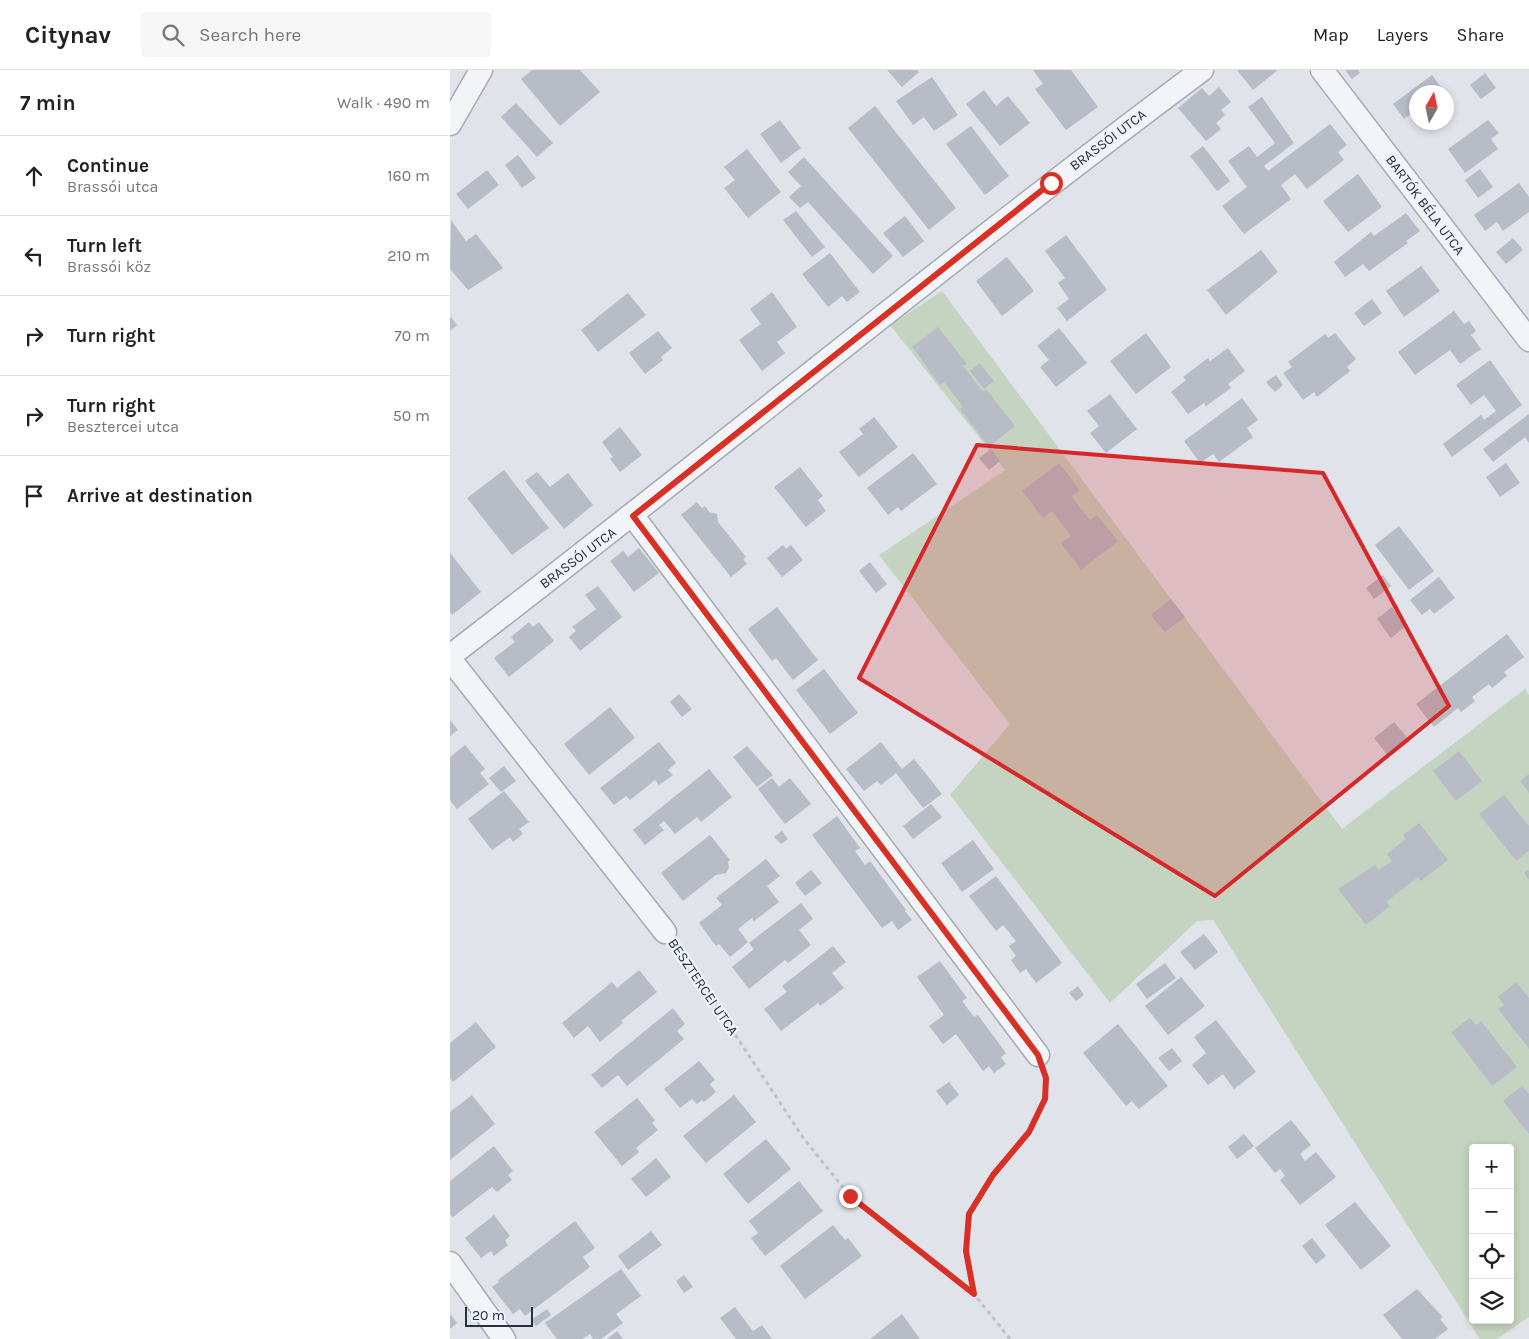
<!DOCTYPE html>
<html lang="en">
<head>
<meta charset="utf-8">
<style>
  body { margin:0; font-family:Karla,sans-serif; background:#f6f6f6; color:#222 }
  .controls { position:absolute; right:15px; bottom:15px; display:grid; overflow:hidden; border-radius:5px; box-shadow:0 2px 8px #0003 }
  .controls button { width:45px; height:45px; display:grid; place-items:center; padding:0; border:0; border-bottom:1px solid #e0e0e0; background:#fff; color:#222; font:25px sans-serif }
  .compass { position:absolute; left:959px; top:15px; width:45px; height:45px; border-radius:50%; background:#fff; box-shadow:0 2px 8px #0003; rotate:9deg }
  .scale { position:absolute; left:15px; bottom:12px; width:68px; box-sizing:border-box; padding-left:5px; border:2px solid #283041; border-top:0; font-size:14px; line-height:18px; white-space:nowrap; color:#283041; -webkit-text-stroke:4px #eff2f7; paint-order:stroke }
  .stop { position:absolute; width:15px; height:15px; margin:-11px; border:4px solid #d93025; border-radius:50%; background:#fff }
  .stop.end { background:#d93025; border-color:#fff; box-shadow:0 1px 5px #0008 }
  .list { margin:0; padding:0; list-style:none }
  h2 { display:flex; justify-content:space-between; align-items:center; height:65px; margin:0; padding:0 20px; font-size:21px }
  h2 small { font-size:16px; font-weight:400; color:#767676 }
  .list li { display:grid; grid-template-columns:32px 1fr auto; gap:15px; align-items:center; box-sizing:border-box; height:80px; padding:0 20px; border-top:1px solid #e0e0e0 }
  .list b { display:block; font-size:19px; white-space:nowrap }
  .list p { margin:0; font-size:16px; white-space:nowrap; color:#767676 }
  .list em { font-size:16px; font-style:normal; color:#767676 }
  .icon { flex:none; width:28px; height:28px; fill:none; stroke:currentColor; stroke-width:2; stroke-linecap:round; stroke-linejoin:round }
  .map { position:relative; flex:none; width:1079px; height:1269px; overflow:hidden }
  header { display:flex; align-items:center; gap:30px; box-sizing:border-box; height:70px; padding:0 25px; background:#fff; border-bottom:1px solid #e0e0e0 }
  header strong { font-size:24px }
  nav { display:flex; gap:28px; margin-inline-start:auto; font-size:18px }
  .search { width:350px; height:45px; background:#f6f6f6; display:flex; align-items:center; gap:12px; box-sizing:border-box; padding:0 18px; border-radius:5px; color:#767676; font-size:19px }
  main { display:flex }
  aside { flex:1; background:#fff }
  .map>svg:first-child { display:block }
  .green { fill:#c5d4c0; fill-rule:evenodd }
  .building { fill:#b7bcc6 }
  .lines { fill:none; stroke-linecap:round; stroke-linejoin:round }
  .minor-casing { stroke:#a5aab3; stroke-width:25 }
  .path { stroke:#bec1c8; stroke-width:3; stroke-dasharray:4 4; stroke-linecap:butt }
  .minor { stroke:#f3f4f7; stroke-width:22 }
  .route { stroke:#d93025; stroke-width:6 }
  .marked { fill:#d62828; fill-opacity:0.2; stroke:#d62828; stroke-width:4; stroke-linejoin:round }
  .labels { text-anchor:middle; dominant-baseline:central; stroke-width:4.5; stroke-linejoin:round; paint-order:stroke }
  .street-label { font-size:14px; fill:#283041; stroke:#eff2f7 }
</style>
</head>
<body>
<header>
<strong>Citynav</strong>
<div class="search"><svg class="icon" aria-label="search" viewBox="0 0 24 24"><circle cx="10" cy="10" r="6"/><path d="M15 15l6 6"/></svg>Search here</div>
<nav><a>Map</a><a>Layers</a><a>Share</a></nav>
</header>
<main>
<aside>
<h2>7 min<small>Walk · 490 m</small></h2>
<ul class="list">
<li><svg class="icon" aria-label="ahead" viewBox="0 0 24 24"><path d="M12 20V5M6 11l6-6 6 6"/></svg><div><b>Continue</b><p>Brassói utca</p></div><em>160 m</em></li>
<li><svg class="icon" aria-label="left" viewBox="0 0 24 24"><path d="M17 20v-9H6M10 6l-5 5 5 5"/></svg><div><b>Turn left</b><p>Brassói köz</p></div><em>210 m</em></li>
<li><svg class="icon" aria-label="right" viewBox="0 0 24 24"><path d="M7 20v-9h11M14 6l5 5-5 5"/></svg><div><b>Turn right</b></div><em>70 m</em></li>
<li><svg class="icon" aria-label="right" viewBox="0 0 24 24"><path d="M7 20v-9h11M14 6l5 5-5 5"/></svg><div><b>Turn right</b><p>Besztercei utca</p></div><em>50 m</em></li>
<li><svg class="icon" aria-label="arrive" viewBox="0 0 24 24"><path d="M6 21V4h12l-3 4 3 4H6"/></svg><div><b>Arrive at destination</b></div></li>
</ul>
</aside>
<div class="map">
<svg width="1079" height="1269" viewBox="0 0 1079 1269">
  <rect width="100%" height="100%" fill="#e0e3e9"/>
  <path class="green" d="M492,221l400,538 183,-140 4,6v622l-32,22h-17l-267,-419 -16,1 -87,82 -160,-208 60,-71 -131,-169 126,-85 -115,-145zM1023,1078h37v172h-37z"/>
  <g class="building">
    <path d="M82,0h48l20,22 -40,34 -39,-47z"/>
    <path d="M437,0h30l2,2 -17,15z"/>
    <path d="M583,0h38l27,37 -32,23 -31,-41 8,-5z"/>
    <path d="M787,0h41l-25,20z"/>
    <path d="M895,0h13l2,3 -8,6z"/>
    <path d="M1035,3l11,15 -15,11 -11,-14z"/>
    <path d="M982,5l11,15 -4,2h-23v25l-3,-5 -9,7 -11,-15z"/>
    <path d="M482,7l26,38 -24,16 -10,-14 -11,8 -17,-24z"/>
    <path d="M769,17l12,15 -10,8 4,5 -9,8 5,6 -15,12 -28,-33 24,-20 7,8z"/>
    <path d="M534,20l12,16 12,-10 22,27 -30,23 -34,-42z"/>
    <path d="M812,27l32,46 -30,23 4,5 62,-47 17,21 -9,7 6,8 -37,29 -12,-15 -14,11 10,14 -47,35 -22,-28 25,-19 -19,-26 21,-15 8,11 18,-14 -27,-36z"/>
    <path d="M66,33l37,40 -16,14 -36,-40z"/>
    <path d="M425,36l81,102 -27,22 -81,-102z"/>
    <path d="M330,50l21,28 -20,15 -21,-29z"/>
    <path d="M1038,50l11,13 -8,6 7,10 -33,24 -17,-24z"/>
    <path d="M521,56l38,50 -24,19 -39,-51z"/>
    <path d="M753,76l27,35 -13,10 -27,-35z"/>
    <path d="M297,79l34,43 -33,26 -24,-30 11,-8 -11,-13z"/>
    <path d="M68,85l18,23 -14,10 -17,-23z"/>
    <path d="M354,87l89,99 -20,18 -65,-72 -8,6 -11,-11 12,-11 -13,-14z"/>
    <path d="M1030,99l13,18 -15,11 -13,-18z"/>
    <path d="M37,100l12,15 -31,24 -12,-15z"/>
    <path d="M908,104l24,33 -34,25 -25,-31z"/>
    <path d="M1069,113l10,14v15l-26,19 -6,-9 -12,9 -11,-16z"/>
    <path d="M346,141l29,36 -13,10 -29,-37z"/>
    <path d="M956,143l14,18 -14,10 2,2 -39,28 -6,-7 -18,13 -11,-15 37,-30 3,4z"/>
    <path d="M455,146l19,25 -21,16 -20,-24z"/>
    <path d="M1,150l15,21 10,-7 27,34 -35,22 -18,-21z"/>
    <path d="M616,165l41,55 -40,31 -10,-13 12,-9 -11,-16 7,-5 -20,-27z"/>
    <path d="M1063,168l10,12 -17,14 -10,-12z"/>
    <path d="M811,180l17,22 -52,43 -19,-25z"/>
    <path d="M380,183l30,39 -13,10 -5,-6 -14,11 -26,-33z"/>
    <path d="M557,187l27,34 -32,25 -26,-35z"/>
    <path d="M971,196l19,25 -36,26 -18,-26z"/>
    <path d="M322,222l25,35 -20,15 8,11 -23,18 -23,-31 22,-16 -11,-15z"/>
    <path d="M178,223l18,22 -48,37 -17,-22z"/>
    <path d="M922,229l10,14 -18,13 -10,-13z"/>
    <path d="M1004,241l10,13 5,-3 7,10 -5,4 10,14 -21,15 -10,-14 -35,25 -17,-23z"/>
    <path d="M0,246l7,9 -7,6z"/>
    <path d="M488,257l29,37 -4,2 20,26 3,-3 29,37 -26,21 -29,-38 3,-2 -19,-25 -4,3 -28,-38z"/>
    <path d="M609,258l28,35 -31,24 -16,-20 9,-7 -12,-14z"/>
    <path d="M208,261l14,17 -11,9 2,3 -18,14 -16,-21z"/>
    <path d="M696,263l25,34 -35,27 -26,-33z"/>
    <path d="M885,263l21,26 -9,8 3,4 -33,26 -3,-5 -11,8 -20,-27 9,-6 -4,-5 37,-28 3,4z"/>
    <path d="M778,278l17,23 -17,13 3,4 -25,18 -2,-3 -16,11 -17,-22 15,-12 -3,-3 25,-19 2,3z"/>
    <path d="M1040,290l32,45 -70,52 -9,-13 38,-29 3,5 12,-9 -12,-16 -13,10 -15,-20z"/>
    <path d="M530,293l14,18 -10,8 -14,-18z"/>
    <path d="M826,305l7,10 -8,7 -9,-10z"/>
    <path d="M660,324l27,35 -31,24 -16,-20 9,-7 -12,-15z"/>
    <path d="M792,328l16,22 -11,8 6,9 -34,25 -6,-8 -13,9 -16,-22z"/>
    <path d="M1079,344v29l-4,-6 -32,25 -10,-13z"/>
    <path d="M424,347l24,30 -39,30 -20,-25 24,-18 -4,-5z"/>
    <path d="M170,357l22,28 -22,17 -10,-13 3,-2 -11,-15z"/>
    <path d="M541,379l9,12 -11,9 -10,-12z"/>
    <path d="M463,383l24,31 -36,27 -3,-4 -10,8 -21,-27z"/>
    <path d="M609,393l21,27 -9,6 19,24 7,-5 21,26 -37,29 -20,-27 10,-7 -19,-25 -9,7 -21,-27z"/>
    <path d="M1056,393l14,20 -20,14 -14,-20z"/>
    <path d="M350,397l23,29 -5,4 8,11 -20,16 -32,-40z"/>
    <path d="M54,400l45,58 -37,27 -45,-57z"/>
    <path d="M87,402l13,15 18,-14 25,32 -29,24 -39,-48z"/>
    <path d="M247,432l5,6 3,-2 4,6 8,2 1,8 28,35 -3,2 4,5 -16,13 -50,-62z"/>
    <path d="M949,456l35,45 -25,19 -34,-45z"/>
    <path d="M333,475l3,4 5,-4 12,15 -21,17 -15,-19z"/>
    <path d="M189,478l20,25 -25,19 -24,-31 13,-10 5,6z"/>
    <path d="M0,483l31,39 -29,23 -2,-3z"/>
    <path d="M420,492l17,22 -11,9 -17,-22z"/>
    <path d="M933,505l8,11 -17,13 -8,-11z"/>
    <path d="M989,507l16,21 -21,16 -4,-5 -8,6 -12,-15z"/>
    <path d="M148,516l24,31 -42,34 -11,-14 7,-6 -4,-4 24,-18 -11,-14z"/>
    <path d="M721,529l14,18 -20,15 -14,-17z"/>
    <path d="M327,537l41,53 -25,20 -17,-22 -4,3 -24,-32z"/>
    <path d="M942,537l14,19 -15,12 -14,-19z"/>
    <path d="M79,552l4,5 6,-5 15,19 -45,36 -15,-19 21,-16 -4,-5z"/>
    <path d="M1057,564l17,23 -20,15 3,4 -15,12 -3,-4 -17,13 3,4 -14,11 -3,-4 -24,19 -18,-23z"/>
    <path d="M374,599l34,44 -28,21 -34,-44z"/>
    <path d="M229,624l13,15 -10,8 -12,-15z"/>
    <path d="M160,637l25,31 -46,37 -25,-31z"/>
    <path d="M0,650l8,10 -8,6z"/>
    <path d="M944,652l16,19 -21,16 -15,-19z"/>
    <path d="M209,672l17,21 -8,7 5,5 -14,10 -4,-5 -25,20 -4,-4 -12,9 -14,-17z"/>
    <path d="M431,672l21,27 12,-10 28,35 -19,14 -27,-35 -15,12 -4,-4 -13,10 -18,-22z"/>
    <path d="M15,675l20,24 -5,4 9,11 -32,25 -7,-9v-43z"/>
    <path d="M297,676l26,29 -16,12 -24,-30z"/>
    <path d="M1009,681l23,30 -26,20 -23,-30z"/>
    <path d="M54,696l12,15 -15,11 -12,-14z"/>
    <path d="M259,699l23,28 -31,25 -4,-5 -22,17 -11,-13 -5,4 5,5 -19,15 -12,-15z"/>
    <path d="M1079,704v19l-9,-12z"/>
    <path d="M322,708l7,9 11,-9 21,26 -26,20 -27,-35z"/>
    <path d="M54,721l25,31 -10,7 4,5 -10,8 -3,-5 -18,13 -24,-31z"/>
    <path d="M1054,725l25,31v25l-13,10 -37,-47z"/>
    <path d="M481,734l11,13 -29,22 -10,-13z"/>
    <path d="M387,746l23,32 -5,3 10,14 5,-4 36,49 -1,1 7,9 -14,10 -6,-9 -10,7 -70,-93z"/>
    <path d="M969,753l29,37 -27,21 -3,-4 -32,25 4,4 -24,19 -28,-36 37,-24 4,5 13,-9 -5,-7 19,-15 -3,-4z"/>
    <path d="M332,761l6,8 -7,5 -7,-7z"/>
    <path d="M260,765l20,25 -2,2 1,6 -3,5 -10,2 -33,26 -22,-28z"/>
    <path d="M523,770l21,29 -32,23 -21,-29z"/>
    <path d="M316,789l14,17 -13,10 12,16 -25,19 -2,-3 -14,11 10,13 -18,15 -11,-13 -3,2 -17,-23 23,-18 -6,-7z"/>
    <path d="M361,800l11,13 -17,13 -10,-13z"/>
    <path d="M1079,800v10l-5,-7z"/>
    <path d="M546,806l66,87 -26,20 -10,-14 -6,4 -9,-13 5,-4 -7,-10 7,-5 -13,-16 -7,6 -27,-35z"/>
    <path d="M351,833l12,16 -14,11 12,15 -23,18 -3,-3 -36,29 -17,-22 22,-18 -5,-6z"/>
    <path d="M754,864l14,18 -23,18 -15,-18z"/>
    <path d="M383,876l13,16 -14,11 12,15 -24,18 -2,-3 -37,28 -17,-22 23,-17 -5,-6z"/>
    <path d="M490,891l27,37 -5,3 12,16 4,-2 28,38 -5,4 5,7 -12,9 -5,-7 -6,5 -27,-37 -13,10 -14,-18 15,-11 -27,-38z"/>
    <path d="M715,893l11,15 -29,21 -11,-15z"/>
    <path d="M189,900l18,22 -36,29 2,2 -23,19 -12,-16 -14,12 -12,-15 50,-41 5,6z"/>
    <path d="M731,907l24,29 -37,29 -23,-29z"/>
    <path d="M1066,912l13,16v51l-31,-40 6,-4 -6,-8z"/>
    <path d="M628,916l6,9 -8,6 -7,-8z"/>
    <path d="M223,938l12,16 -8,7 7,8 -57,47 -9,-11 -16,13 -11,-13z"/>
    <path d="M1020,948l6,7 5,-4 36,46 -25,19 -41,-54z"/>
    <path d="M766,950l40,52 -22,17 -11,-15 -15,11 -16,-20 14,-12 -12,-16z"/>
    <path d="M26,952l20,25 -43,35 -3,-4v-35z"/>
    <path d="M668,954l50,62 -29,23 -7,-8 -6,5 -43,-53z"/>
    <path d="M722,978l10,13 -13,10 -11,-13z"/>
    <path d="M249,991l16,19 -5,4 6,8 -12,10 -2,-2 -5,4 -5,-5 -12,9 -16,-19z"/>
    <path d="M499,1012l10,13 -12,10 -11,-14z"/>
    <path d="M1072,1016l7,8v40l-26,-33z"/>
    <path d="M22,1025l23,29 -45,36v-48z"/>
    <path d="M284,1025l22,27 -50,41 -23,-27z"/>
    <path d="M187,1028l18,22 -3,3 6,7 -22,18 3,4 -17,14 -28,-34z"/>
    <path d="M841,1050l20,25 -11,9 5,7 11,-9 20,25 -36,28 -20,-25 5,-4 -5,-7 -5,4 -20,-25z"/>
    <path d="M794,1064l10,12 -17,13 -9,-12z"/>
    <path d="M316,1069l25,30 -43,35 -25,-30z"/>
    <path d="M44,1076l19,25 -5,4 4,5 -15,12 -5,-5 -39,30 -3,-3v-33z"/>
    <path d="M206,1088l15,19 -25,20 -15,-18z"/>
    <path d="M349,1111l24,30 -58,45 -14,-18 7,-5 -9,-12z"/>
    <path d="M905,1132l36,44 -30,24 -36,-45z"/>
    <path d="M44,1145l16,21 -5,4 3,5 -14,11 -3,-5 -10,7 -16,-20z"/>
    <path d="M125,1151l20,27 -12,9 7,10 -65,49 -5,-7 -7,5 -21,-27 7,-5 -1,-2z"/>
    <path d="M383,1155l12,15 3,-2 14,18 -57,43 -25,-33z"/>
    <path d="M201,1161l11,14 -34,25 -10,-14z"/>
    <path d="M862,1168l14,18 -10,8 -14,-18z"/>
    <path d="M171,1199l20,27 -25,18 7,9 -22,16h-8l-3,-5 -8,5h-25l-12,-16z"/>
    <path d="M234,1205l9,12 -9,6 -8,-12z"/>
    <path d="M967,1219l26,28 -3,2 8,10 -13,10h-33l-19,-24z"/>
    <path d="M285,1237l18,24 9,-6 10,14h-36l-16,-21z"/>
    <path d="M97,1239l4,6 -15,11 -5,-6z"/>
    <path d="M0,1244l7,9 -7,6z"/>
    <path d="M452,1244l18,25h-50z"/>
    <path d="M167,1261l6,8h-16z"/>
  </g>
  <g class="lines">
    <defs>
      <g id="minor">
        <path d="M872,0l207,270"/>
        <path d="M0,54l31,-54"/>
        <path d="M183,446l405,539"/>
        <path d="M0,586c252,-193 497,-396 752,-586"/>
        <path d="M0,589l215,273"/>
        <path d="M0,1193l54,76"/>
      </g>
    </defs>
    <use href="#minor" class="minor-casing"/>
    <g class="path">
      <path d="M228,878l126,191 46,57 124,98"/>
      <path d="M560,1269l-36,-45 -9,-43 4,-37 24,-39 36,-43 16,-33v-25"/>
    </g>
    <use href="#minor" class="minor"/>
  </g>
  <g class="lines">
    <path class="route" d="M400,1126l124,98 -8,-43 3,-37 24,-39 36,-43 16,-33 1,-21 -8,-23 -405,-539 418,-333"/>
  </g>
  <path class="marked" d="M527,375l346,28 126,233 -234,190 -356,-218z"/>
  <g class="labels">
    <g class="street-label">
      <text transform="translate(658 70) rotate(-37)">BRASSÓI UTCA</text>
      <text transform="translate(975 135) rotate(53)">BARTÓK BÉLA UTCA</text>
      <text transform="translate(128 488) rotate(-37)">BRASSÓI UTCA</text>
      <text transform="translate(253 917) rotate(56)">BESZTERCEI UTCA</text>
    </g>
  </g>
</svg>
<div class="controls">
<button>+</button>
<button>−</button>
<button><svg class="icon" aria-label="locate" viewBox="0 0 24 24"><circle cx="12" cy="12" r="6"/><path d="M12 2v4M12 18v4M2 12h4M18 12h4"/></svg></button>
<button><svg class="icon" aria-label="layers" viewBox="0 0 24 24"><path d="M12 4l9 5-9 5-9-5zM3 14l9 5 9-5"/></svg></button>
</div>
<svg class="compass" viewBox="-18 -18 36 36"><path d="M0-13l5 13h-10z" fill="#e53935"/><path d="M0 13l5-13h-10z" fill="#767676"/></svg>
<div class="scale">20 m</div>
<div class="stop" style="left:601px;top:113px"></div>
<div class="stop end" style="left:400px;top:1126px"></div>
</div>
</main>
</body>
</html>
